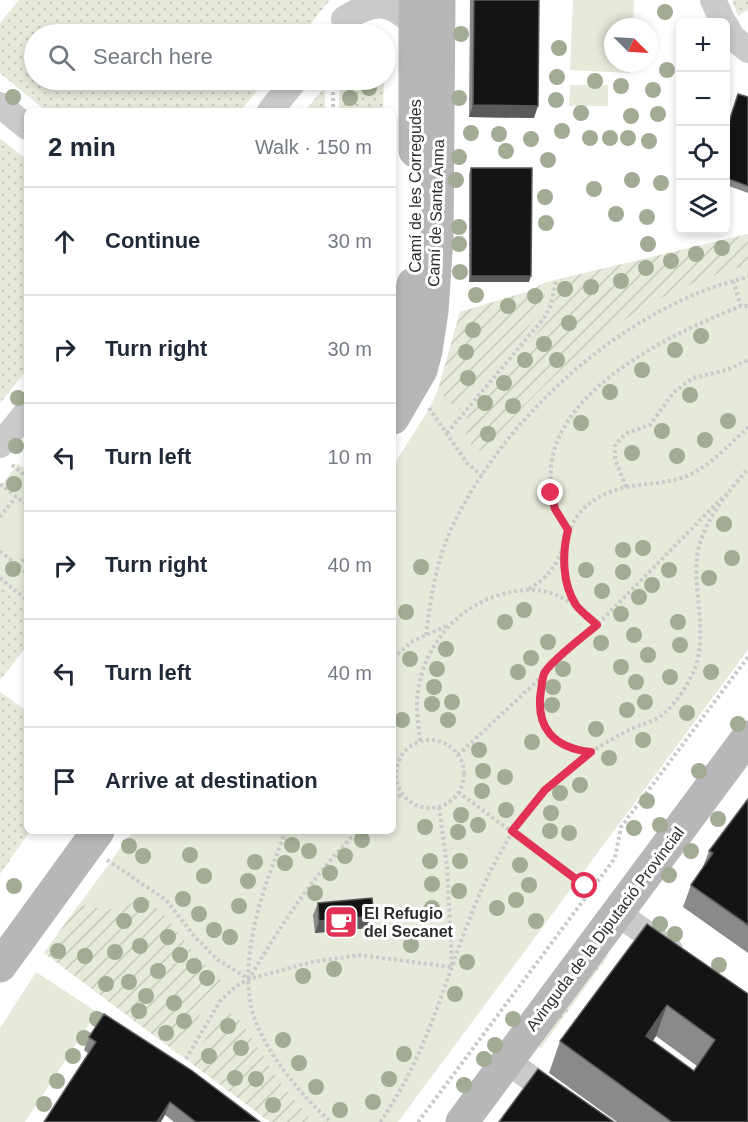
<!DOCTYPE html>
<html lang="en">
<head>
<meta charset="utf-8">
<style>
  body { margin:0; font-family:Arial,sans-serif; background:#f6f6f7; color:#1f2937 }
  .controls { position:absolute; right:18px; top:18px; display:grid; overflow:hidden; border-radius:9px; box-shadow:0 3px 9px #0003 }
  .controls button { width:54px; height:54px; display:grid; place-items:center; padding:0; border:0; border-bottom:2px solid #e0e1e3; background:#fff; color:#1f2937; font:30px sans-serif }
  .compass { position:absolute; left:604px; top:18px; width:54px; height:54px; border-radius:50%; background:#fff; box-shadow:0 3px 9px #0003; rotate:114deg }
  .stop { position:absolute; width:18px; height:18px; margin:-14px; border:4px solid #e23154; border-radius:50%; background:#fff }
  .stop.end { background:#e23154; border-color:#fff; box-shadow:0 2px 6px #0008 }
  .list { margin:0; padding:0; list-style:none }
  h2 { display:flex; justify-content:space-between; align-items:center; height:78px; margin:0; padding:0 24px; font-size:26px }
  h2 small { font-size:20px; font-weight:400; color:#747a83 }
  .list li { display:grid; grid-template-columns:39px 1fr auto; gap:18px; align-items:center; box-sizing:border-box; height:108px; padding:0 24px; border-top:2px solid #e0e1e3 }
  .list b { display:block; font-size:22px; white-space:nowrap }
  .list em { font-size:20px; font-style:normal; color:#747a83 }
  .icon { flex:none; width:33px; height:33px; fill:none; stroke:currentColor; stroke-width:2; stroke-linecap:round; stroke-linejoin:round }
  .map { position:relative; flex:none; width:748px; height:1122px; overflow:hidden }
  .search { position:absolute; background:#fff; box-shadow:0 3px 9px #0003; left:24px; top:24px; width:372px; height:66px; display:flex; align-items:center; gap:15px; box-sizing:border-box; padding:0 21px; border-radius:33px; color:#747a83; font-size:22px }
  .panel { position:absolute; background:#fff; box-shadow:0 3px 9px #0003; left:24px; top:108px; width:372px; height:726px; border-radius:9px }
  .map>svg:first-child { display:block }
  .grass { fill:url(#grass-dots) }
  .park { fill:#e5eada }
  .garden { fill:url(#garden-furrows) }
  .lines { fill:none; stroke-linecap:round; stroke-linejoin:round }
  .path { stroke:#cacaca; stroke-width:4; stroke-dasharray:3 3; stroke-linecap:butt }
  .street { stroke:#cacaca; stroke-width:26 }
  .secondary { stroke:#b7b7b7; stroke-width:33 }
  .tree { fill:#a2ab93 }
  .wall { fill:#8a8a8a; fill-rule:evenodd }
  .shaded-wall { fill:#5a5a5a }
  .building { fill:#141414; stroke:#5a5a5a; stroke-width:1.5; fill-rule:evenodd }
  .route { stroke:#e23154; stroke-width:8 }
  .labels { text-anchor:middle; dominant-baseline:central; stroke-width:6; stroke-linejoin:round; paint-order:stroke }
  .street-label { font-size:16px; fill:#2d2d2d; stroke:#fff }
  .poi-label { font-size:16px; font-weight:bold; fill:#2d2d2d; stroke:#fff; text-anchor:start }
</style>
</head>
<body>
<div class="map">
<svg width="748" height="1122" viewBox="0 0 748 1122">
  <defs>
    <pattern id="grass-dots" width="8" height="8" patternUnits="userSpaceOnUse" patternTransform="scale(1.5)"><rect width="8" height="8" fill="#e5eada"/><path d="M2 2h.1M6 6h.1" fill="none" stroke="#c5c9bb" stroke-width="1.8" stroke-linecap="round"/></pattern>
    <pattern id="garden-furrows" width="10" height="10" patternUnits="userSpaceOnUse" patternTransform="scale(1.5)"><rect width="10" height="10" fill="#e5eada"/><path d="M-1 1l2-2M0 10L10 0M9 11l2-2" fill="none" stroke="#c5c9bb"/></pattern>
  </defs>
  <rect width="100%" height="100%" fill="#fff"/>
  <g class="grass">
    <path d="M19,0h311l-28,34h-268v46h232l-26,31h-194l-46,-38v-50z"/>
    <path d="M732,0h16v10l-10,6z"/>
    <path d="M340,80h44l-1,31h-44z"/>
    <path d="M325,87v24h-20z"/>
    <path d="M0,138l27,22v210l-27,33z"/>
    <path d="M0,584l27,21v41l-27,34z"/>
    <path d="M0,692l27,19v120h3l-30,43z"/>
    <path d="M600,950l8,6 -67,92 -8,-5z"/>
  </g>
  <g class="park">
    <path d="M573,0h61l-1,27h-20v36h18l-1,10 -60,-3z"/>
    <path d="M570,85h38v21h-39z"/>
    <path d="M748,234v416l-350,472h-128l-226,-169 89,-122h260v-365l36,-57 9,-19 22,-78 70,-21 16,-9z"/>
    <path d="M18,464l9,7v134l-27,-21v-97z"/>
    <path d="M36,972l61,40 -72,110h-25v-94z"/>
  </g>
  <g class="garden">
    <path d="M748,234v31c-119,31 -184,97 -264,184l-4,2c-13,-5 -18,-24 -12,-36l80,-95 13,-41z"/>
    <path d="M546,282l-3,27 -85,103 -20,-22 22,-78 70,-21z"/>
    <path d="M146,897l19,19 36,46 20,18 -44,73 -133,-100 35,-49c17,4 34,9 49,1 7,-3 10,-7 18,-8z"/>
    <path d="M222,1011l13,4 7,8 38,60 33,39h-43l-79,-59z"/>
  </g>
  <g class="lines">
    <g class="path">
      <path d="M333,80v31"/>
      <path d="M733,281l8,25"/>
      <path d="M429,408l38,55 15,13"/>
      <path d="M447,433l97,-115 7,-13 5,-25"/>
      <path d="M12,465l15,12"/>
      <path d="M0,484l27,21"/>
      <path d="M626,487l-11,-28v-13l5,-7 7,-6 23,-8 23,-32 20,-15 34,-8 21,-10"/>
      <path d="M0,517l16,-20"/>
      <path d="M568,530c-70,-113 89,-191 173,-224h7"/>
      <path d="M0,551l27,22"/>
      <path d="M18,566l9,-11"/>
      <path d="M0,578l27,22"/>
      <path d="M529,589c19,-12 27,-22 34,-42"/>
      <path d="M576,604c-24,-56 -9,-107 56,-118 19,-3 37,-3 55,-10 24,-11 42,-31 61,-49"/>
      <path d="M426,635c5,-39 11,-79 29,-114 54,-109 173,-216 293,-244"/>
      <path d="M393,658l20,-17 33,-15"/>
      <path d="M544,673c-7,43 -5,73 46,79"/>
      <circle cx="430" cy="774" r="34"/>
      <path d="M420,741c-1,-12 -3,-24 -3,-36 1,-51 35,-96 82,-110 44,-13 66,-1 98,30"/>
      <path d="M458,755l139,-130 127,-129"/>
      <path d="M458,792l127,94"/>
      <path d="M393,800l9,-6"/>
      <path d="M286,831c-21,52 -46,118 -35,175 8,39 50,90 80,116"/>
      <path d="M107,860l59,40 29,37 23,23 31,19c32,-54 64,-104 109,-148"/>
      <path d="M186,1059l34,-58 16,-15 13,-7 63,-17 48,-7 92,12 -5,-101 -8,-60"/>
      <path d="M380,1122c75,-105 74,-233 165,-331 23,-26 53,-45 84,-61 10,-5 24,-8 33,-15 11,-9 22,-24 28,-36 21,-38 3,-80 7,-121 3,-33 30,-65 51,-89"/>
      <path d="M418,1122l197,-264 6,-31 127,-170"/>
    </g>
    <g class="street">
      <path d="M713,0l10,22"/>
      <path d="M344,19c31,-19 45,-19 71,6"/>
      <path d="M726,26l6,11 16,13"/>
      <path d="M0,105l27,22"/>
      <path d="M270,111l25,-31"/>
      <path d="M0,445l27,-33"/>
      <path d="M617,913l53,37"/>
      <path d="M507,1061l84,61"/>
    </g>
    <g class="secondary">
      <path d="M415,151v-151"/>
      <path d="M393,369l16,-52 4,-33"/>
      <path d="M393,418l28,-48 5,-19 6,-40 5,-73 2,-238"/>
      <path d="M0,966l98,-135"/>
      <path d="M462,1122l286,-385"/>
    </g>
  </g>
  <g class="tree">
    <circle cx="665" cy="12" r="8"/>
    <circle cx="461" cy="34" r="8"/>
    <circle cx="559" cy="48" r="8"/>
    <circle cx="667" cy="70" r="8"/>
    <circle cx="557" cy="77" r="8"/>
    <circle cx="595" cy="81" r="8"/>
    <circle cx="621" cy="86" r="8"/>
    <circle cx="369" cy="88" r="8"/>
    <circle cx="653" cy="90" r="8"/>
    <circle cx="13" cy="97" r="8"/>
    <circle cx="350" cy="98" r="8"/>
    <circle cx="459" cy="98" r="8"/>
    <circle cx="556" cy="100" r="8"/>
    <circle cx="581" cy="113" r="8"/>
    <circle cx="658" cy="114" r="8"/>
    <circle cx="631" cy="116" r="8"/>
    <circle cx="562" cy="131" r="8"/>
    <circle cx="471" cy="133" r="8"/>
    <circle cx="499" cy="134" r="8"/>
    <circle cx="590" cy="138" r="8"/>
    <circle cx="610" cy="138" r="8"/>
    <circle cx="628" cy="138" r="8"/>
    <circle cx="531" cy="139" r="8"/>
    <circle cx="649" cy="141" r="8"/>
    <circle cx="506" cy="151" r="8"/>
    <circle cx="459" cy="157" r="8"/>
    <circle cx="548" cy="160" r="8"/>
    <circle cx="456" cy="180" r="8"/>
    <circle cx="632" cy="180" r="8"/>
    <circle cx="661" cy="183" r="8"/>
    <circle cx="594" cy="189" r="8"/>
    <circle cx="545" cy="197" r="8"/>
    <circle cx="616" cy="214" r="8"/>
    <circle cx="647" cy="217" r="8"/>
    <circle cx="546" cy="223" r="8"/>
    <circle cx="459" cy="227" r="8"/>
    <circle cx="459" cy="244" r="8"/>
    <circle cx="648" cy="244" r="8"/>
    <circle cx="722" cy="248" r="8"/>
    <circle cx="696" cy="254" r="8"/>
    <circle cx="671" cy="261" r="8"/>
    <circle cx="646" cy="268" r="8"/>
    <circle cx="460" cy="272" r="8"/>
    <circle cx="621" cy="281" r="8"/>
    <circle cx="591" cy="287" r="8"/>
    <circle cx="565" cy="289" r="8"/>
    <circle cx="476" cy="295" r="8"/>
    <circle cx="535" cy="296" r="8"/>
    <circle cx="508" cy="306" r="8"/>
    <circle cx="569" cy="323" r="8"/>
    <circle cx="473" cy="330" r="8"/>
    <circle cx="701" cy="336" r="8"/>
    <circle cx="544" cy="344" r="8"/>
    <circle cx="675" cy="350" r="8"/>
    <circle cx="466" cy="352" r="8"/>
    <circle cx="525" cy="360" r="8"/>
    <circle cx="557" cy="360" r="8"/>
    <circle cx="642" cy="370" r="8"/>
    <circle cx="468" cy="378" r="8"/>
    <circle cx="504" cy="383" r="8"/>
    <circle cx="610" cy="392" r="8"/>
    <circle cx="690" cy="395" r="8"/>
    <circle cx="18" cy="398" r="8"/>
    <circle cx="485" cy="403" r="8"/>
    <circle cx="513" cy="406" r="8"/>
    <circle cx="728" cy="421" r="8"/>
    <circle cx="581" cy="423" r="8"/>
    <circle cx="662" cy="431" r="8"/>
    <circle cx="488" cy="434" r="8"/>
    <circle cx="705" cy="440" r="8"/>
    <circle cx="16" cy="446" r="8"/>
    <circle cx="632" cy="453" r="8"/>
    <circle cx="677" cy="456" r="8"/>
    <circle cx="14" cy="484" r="8"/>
    <circle cx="724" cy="524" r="8"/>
    <circle cx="643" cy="548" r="8"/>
    <circle cx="623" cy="550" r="8"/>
    <circle cx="732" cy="558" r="8"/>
    <circle cx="421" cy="567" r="8"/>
    <circle cx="13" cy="569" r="8"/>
    <circle cx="586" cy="570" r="8"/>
    <circle cx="669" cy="570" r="8"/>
    <circle cx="623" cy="572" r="8"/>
    <circle cx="709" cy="578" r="8"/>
    <circle cx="652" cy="585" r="8"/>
    <circle cx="602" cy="591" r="8"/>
    <circle cx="639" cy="597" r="8"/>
    <circle cx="524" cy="610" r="8"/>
    <circle cx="406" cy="612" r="8"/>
    <circle cx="621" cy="614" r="8"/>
    <circle cx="505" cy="622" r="8"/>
    <circle cx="678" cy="622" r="8"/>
    <circle cx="634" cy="635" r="8"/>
    <circle cx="548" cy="642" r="8"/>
    <circle cx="601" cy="643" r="8"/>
    <circle cx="680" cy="645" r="8"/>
    <circle cx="446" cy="649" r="8"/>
    <circle cx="648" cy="655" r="8"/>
    <circle cx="531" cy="658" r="8"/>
    <circle cx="410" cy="659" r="8"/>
    <circle cx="621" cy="667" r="8"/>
    <circle cx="437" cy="669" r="8"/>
    <circle cx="563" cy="669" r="8"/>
    <circle cx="518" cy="672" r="8"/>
    <circle cx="711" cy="672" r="8"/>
    <circle cx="670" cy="677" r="8"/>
    <circle cx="636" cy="682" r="8"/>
    <circle cx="434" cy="687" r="8"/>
    <circle cx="553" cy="687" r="8"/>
    <circle cx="452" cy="702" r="8"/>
    <circle cx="645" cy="702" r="8"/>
    <circle cx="432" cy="704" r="8"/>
    <circle cx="552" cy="705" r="8"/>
    <circle cx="627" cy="710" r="8"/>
    <circle cx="687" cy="713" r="8"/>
    <circle cx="402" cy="720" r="8"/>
    <circle cx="448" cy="720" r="8"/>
    <circle cx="738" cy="724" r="8"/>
    <circle cx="596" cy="729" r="8"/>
    <circle cx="643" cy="740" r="8"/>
    <circle cx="532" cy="742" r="8"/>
    <circle cx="479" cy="750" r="8"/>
    <circle cx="609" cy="758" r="8"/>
    <circle cx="483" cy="771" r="8"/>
    <circle cx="699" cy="771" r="8"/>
    <circle cx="505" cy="777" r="8"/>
    <circle cx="580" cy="785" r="8"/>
    <circle cx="482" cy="791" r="8"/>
    <circle cx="560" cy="793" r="8"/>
    <circle cx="647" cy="801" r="8"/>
    <circle cx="506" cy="810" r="8"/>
    <circle cx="551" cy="813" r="8"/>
    <circle cx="461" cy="815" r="8"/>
    <circle cx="718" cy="819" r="8"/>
    <circle cx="478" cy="825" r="8"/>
    <circle cx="660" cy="825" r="8"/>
    <circle cx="425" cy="827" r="8"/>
    <circle cx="634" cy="828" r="8"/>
    <circle cx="550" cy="831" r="8"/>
    <circle cx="458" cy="832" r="8"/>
    <circle cx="569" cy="833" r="8"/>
    <circle cx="362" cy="840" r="8"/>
    <circle cx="292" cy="845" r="8"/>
    <circle cx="129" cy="846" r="8"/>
    <circle cx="309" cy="851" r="8"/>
    <circle cx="691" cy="851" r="8"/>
    <circle cx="190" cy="855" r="8"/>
    <circle cx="143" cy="856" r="8"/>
    <circle cx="345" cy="856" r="8"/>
    <circle cx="430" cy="861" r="8"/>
    <circle cx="460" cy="861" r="8"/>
    <circle cx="255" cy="862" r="8"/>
    <circle cx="285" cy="863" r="8"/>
    <circle cx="520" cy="865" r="8"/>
    <circle cx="330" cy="873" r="8"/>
    <circle cx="669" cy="875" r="8"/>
    <circle cx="204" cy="876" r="8"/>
    <circle cx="248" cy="881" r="8"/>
    <circle cx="432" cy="884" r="8"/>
    <circle cx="529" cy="885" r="8"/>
    <circle cx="14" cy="886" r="8"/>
    <circle cx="459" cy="891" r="8"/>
    <circle cx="315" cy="893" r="8"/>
    <circle cx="183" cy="899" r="8"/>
    <circle cx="516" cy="900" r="8"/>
    <circle cx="141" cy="905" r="8"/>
    <circle cx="239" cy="906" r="8"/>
    <circle cx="432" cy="908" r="8"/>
    <circle cx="497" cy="908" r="8"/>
    <circle cx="199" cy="914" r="8"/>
    <circle cx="124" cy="921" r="8"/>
    <circle cx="536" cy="921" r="8"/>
    <circle cx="660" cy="924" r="8"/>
    <circle cx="214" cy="930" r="8"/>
    <circle cx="675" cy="934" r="8"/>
    <circle cx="168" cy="937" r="8"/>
    <circle cx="230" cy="937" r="8"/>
    <circle cx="411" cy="945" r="8"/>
    <circle cx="140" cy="946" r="8"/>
    <circle cx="58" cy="951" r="8"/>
    <circle cx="115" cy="952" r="8"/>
    <circle cx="180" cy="955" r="8"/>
    <circle cx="85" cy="956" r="8"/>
    <circle cx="467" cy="962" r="8"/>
    <circle cx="719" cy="965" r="8"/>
    <circle cx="194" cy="966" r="8"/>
    <circle cx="334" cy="969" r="8"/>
    <circle cx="158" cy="971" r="8"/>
    <circle cx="303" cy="976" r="8"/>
    <circle cx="207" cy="978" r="8"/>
    <circle cx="129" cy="982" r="8"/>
    <circle cx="106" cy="984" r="8"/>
    <circle cx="455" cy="994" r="8"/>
    <circle cx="146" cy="996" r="8"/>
    <circle cx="174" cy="1003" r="8"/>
    <circle cx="139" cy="1011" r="8"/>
    <circle cx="97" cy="1019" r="8"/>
    <circle cx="513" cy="1019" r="8"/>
    <circle cx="184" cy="1021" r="8"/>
    <circle cx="228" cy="1026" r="8"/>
    <circle cx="166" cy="1033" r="8"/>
    <circle cx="84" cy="1038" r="8"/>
    <circle cx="283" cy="1040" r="8"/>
    <circle cx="495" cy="1045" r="8"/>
    <circle cx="241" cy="1048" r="8"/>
    <circle cx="404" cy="1054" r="8"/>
    <circle cx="73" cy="1056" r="8"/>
    <circle cx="209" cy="1056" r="8"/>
    <circle cx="484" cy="1059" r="8"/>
    <circle cx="299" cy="1063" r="8"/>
    <circle cx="235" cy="1078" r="8"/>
    <circle cx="256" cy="1079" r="8"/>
    <circle cx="389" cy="1079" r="8"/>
    <circle cx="57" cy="1081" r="8"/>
    <circle cx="464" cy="1085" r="8"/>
    <circle cx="316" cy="1087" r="8"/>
    <circle cx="373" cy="1102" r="8"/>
    <circle cx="44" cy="1104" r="8"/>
    <circle cx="273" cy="1105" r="8"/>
    <circle cx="340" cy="1110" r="8"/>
  </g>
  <g class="wall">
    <path d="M470,0h69l-5,118 -65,-1z"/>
    <path d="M748,97v96l-22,-8v-60h2z"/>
    <path d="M471,168l58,114h-60v-108z"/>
    <path d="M748,799v154l-65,-46 8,-22 12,-18 6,-16z"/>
    <path d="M318,903l51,25 -54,5 -2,-18z"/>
    <path d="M647,924l101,70v128h-131l-68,-49 11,-32zM656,1036l41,30 -3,5 -41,-30z"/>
    <path d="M89,1037l171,85h-86l-90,-72z"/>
  </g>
  <g class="shaded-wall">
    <path d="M473,105l65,1 -4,12 -65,-1z"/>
    <path d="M471,276h60l-2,6h-60z"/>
    <path d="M374,916l-5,12 -54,5 4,-12z"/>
    <path d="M667,1005l-11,31 -22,31 12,-31z"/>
    <path d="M170,1102l-5,13 -4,7h-4z"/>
  </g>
  <g class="building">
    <path d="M474,0h65l-1,106 -65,-1z"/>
    <path d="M738,94l10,3v89l-22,-8v-53h2z"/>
    <path d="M471,168h61l-1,108h-60z"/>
    <path d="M748,799v126l-57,-40 22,-32 -4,-2z"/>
    <path d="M372,898l2,18 -55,5 -1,-18z"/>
    <path d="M647,924l101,70v128h-76l-112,-81zM667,1005l48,35 -21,31 -48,-35z"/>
    <path d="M104,1014l87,56 69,52h-64l-26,-20 -13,20h-113l52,-80 -7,-5z"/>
    <path d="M538,1069l76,53h-115z"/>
  </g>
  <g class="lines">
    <path class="route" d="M551,493l4,16 13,21c-6,23 -6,54 8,75 5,7 14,13 21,20 -13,11 -44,34 -52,47 -3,4 -3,13 -4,18 -6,38 13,58 50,62l-46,38 -33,41 73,55"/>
  </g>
  <defs>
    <symbol id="cafe-square" viewBox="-11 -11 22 22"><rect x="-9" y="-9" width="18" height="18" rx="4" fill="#e23154" stroke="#fff"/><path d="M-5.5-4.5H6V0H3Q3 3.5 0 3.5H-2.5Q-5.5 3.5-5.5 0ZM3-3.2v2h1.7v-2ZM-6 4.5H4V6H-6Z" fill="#fff"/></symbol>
  </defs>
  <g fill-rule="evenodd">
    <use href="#cafe-square" x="322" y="903" width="38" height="38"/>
  </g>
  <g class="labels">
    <g class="street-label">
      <text transform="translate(415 186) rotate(-90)">Camí de les Corregudes</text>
      <text transform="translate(436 213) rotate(-88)">Camí de Santa Anna</text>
      <text transform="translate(605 929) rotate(-53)">Avinguda de la Diputació Provincial</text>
    </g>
    <g class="poi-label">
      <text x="364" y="913">El Refugio<tspan x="364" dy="18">del Secanet</tspan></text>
    </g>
  </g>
</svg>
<div class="controls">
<button>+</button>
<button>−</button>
<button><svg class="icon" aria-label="locate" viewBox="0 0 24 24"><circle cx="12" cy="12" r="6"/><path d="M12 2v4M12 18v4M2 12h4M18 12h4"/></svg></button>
<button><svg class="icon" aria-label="layers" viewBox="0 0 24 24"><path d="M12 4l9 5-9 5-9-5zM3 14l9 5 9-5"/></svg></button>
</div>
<svg class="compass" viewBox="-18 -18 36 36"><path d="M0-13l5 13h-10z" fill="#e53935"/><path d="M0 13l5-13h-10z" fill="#747a83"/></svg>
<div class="stop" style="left:585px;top:886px"></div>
<div class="stop end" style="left:551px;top:493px"></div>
<div class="search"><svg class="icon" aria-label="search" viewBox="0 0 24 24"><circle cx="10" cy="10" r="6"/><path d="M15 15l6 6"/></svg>Search here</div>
<section class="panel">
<h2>2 min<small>Walk · 150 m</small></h2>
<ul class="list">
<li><svg class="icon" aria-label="ahead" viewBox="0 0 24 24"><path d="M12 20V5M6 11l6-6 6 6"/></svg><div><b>Continue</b></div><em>30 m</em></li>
<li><svg class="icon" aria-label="right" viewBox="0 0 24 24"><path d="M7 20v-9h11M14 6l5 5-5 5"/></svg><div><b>Turn right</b></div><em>30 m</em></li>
<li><svg class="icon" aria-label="left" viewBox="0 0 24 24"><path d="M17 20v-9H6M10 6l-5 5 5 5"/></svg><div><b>Turn left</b></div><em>10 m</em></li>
<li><svg class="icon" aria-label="right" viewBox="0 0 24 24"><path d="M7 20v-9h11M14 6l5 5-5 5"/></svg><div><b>Turn right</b></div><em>40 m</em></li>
<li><svg class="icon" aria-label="left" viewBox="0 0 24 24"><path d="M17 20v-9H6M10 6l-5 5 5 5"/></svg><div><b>Turn left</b></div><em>40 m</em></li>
<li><svg class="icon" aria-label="arrive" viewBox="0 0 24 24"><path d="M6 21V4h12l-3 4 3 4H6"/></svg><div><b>Arrive at destination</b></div></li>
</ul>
</section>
</div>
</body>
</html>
